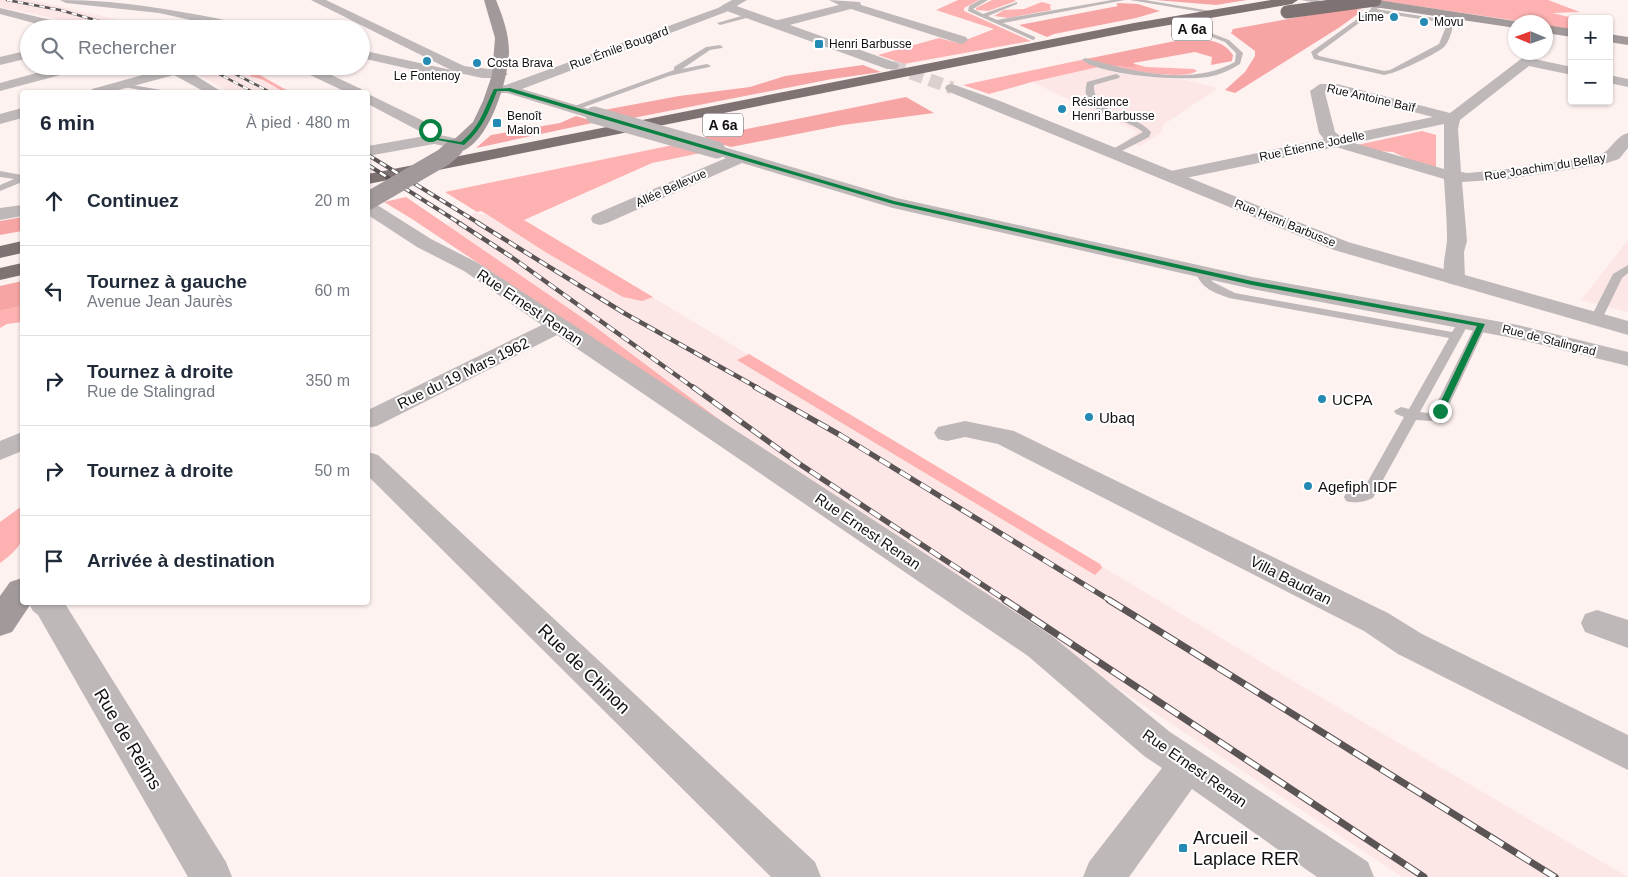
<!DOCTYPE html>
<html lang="fr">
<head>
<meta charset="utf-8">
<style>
  body { margin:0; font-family:Arial,sans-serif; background:#f2f2f3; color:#1f2937 }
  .controls { position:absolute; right:15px; top:15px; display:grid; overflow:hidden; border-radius:5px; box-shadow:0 1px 4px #0004 }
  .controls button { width:45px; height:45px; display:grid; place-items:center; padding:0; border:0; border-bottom:1px solid #e0e1e3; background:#fff; color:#1f2937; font:25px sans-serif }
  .compass { position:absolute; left:1508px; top:15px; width:45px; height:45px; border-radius:50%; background:#fff; box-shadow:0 1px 4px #0004; rotate:272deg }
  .stop { position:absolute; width:15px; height:15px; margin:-11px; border:4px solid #0b8043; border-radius:50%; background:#fff }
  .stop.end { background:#0b8043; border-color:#fff; box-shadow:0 1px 5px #0008 }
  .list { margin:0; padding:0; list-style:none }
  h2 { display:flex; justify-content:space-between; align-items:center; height:65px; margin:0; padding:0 20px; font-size:21px }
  h2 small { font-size:16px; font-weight:400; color:#747a83 }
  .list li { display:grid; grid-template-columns:32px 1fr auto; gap:15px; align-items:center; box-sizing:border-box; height:90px; padding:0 20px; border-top:1px solid #e0e1e3 }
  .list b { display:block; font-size:19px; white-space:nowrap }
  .list p { margin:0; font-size:16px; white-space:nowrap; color:#747a83 }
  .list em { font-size:16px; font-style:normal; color:#747a83 }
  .icon { flex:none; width:28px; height:28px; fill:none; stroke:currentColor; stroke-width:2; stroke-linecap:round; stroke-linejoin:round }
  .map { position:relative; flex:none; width:1628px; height:877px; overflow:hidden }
  .search { position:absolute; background:#fff; box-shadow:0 1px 4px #0004; left:20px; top:20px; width:350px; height:55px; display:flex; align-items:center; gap:12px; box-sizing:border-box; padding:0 18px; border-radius:28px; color:#747a83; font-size:19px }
  .panel { position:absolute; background:#fff; box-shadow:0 1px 4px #0004; left:20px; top:90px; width:350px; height:515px; border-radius:5px }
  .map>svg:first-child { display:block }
  .built { fill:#fce6e6 }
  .green { fill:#fdb1b0 }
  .forest { fill:#f7a5a4 }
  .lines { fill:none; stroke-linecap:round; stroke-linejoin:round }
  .tertiary-tunnel { stroke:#dbd0cf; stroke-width:13; stroke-dasharray:13 7; stroke-linecap:butt }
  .service { fill:#beb8b8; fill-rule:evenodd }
  .minor { fill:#beb8b8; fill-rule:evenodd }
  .tertiary { fill:#beb8b8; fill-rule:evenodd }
  .secondary { fill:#a29a9a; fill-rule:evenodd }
  .motorway { fill:#7e7372; fill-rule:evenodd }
  .rail-far4-casing { stroke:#5b5454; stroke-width:2.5 }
  .rail-far3-casing { stroke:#5b5454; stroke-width:4 }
  .rail-far2-casing { stroke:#5b5454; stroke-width:4.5 }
  .rail-far1-casing { stroke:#5b5454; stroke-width:5.5 }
  .rail-casing { stroke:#5b5454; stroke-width:7 }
  .rail-far4 { stroke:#fff; stroke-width:2; stroke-dasharray:5.5; stroke-linecap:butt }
  .rail-far3 { stroke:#fff; stroke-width:2.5; stroke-dasharray:7; stroke-linecap:butt }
  .rail-far2 { stroke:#fff; stroke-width:3; stroke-dasharray:9; stroke-linecap:butt }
  .rail-far1 { stroke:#fff; stroke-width:4; stroke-dasharray:12; stroke-linecap:butt }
  .rail { stroke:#fff; stroke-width:5; stroke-dasharray:16; stroke-linecap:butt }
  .minor-bridge { stroke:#beb8b8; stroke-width:17 }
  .secondary-bridge { stroke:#a29a9a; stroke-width:18 }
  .motorway-bridge { stroke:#7e7372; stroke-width:13 }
  .route { fill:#0b8043 }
  .poi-dot { fill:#248ab3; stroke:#fff; stroke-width:2 }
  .labels { text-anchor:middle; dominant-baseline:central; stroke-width:4; stroke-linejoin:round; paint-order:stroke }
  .far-poi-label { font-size:12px; fill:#141010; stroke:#fff; text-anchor:start }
  .far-street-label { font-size:12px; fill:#141010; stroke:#fff }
  .shield { fill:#fff; stroke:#5a5858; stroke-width:1 }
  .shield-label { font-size:14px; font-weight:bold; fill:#141010 }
  .street-label { font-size:15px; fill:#141010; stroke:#fff }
  .poi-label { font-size:15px; fill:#141010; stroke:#fff; text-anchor:start }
  .near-street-label { font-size:18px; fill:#141010; stroke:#fff }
  .near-poi-label { font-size:18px; fill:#141010; stroke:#fff; text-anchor:start }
</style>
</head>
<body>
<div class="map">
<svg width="1628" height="877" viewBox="0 0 1628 877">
  <rect width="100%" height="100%" fill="#fef2f1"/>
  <g class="built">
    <path d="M0,0h29l17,3 73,17 25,9h-52l-43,-12 -49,-10z"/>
    <path d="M182,66h61l47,26h-60z"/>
    <path d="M1098,67l19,6 69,7 32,8 -55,37 -1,7 -22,14 -16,-4 14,-10 -106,-50z"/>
    <path d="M428,212l18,12 29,-11 49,7 757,454 347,203h-226l-723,-480z"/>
    <path d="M1628,240v72l-47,-12z"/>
  </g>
  <g class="green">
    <path d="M958,0h21l-15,8v3l67,30 -127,23 -26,-9 61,-17 19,5 36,-14 -58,-19z"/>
    <path d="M992,0h22l2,1 -28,10 -12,-1v-2z"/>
    <path d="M1376,0h172l32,12 -28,1 26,6h-6v11l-26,-4v-4h-22z"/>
    <path d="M1042,2l10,3 -2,1 1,4 -43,8 -14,-2 10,-6 20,-1z"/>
    <path d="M1081,60l17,7 -66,15 -43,12 -26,-9z"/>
    <path d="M1132,63l14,4 48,2 3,2c-14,10 -75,-2 -92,-6l30,3z"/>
    <path d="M230,66h13l6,3 41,23h-6l-21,-12 -10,-3z"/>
    <path d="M1422,131l14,4v34l-24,-8 -19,-9 -14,-1 -22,-6z"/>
    <path d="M673,145l28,8 -49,10 -128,57 129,77 -11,4 -19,-4 -76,-44 -59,-38 -7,-4 -4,1 -32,-20z"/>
    <path d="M406,197l184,126 154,115 -65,-41 -267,-178 -28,-17z"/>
    <path d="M22,306v16l-15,2 -7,4v-17z"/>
    <path d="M749,354l351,210 2,4 -7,7 -358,-215z"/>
    <path d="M22,506c1,33 6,36 -22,57v-41z"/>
  </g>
  <g class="forest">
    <path d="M1155,0h92l-31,5z"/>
    <path d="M1119,3l19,1 22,7 -24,7 -82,16 -7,3 -28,-12 99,-19 -2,-2z"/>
    <path d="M1348,8l15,2 -23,17 -105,66 -10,-3 20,-18 10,-16v-5l-24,-18 2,-4z"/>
    <path d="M1199,39c15,2 25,3 34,16l-1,6 -21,4 1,-8 -17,-5 -62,11 3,5 -31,-3 -7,2 -17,-7 94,-19z"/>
    <path d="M863,65l18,7 -49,7 -199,39 -29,-8 75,-14 71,-9 35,-11z"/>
    <path d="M906,97l28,16 -91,12 -112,22 -29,-9z"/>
    <path d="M576,116l21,6 -121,26 15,-13 69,-12z"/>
    <path d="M22,217v14l-22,4v-14z"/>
    <path d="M22,281v25l-22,5v-25z"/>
  </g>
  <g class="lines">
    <path class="tertiary-tunnel" d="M892,66l60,22"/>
    <g class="service">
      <path d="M980,0h8l-15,9 10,5 34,-12v2l-29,12 9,4 115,-20h13l-122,23 32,14v2l-2,1 -65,-29 1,-5z"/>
      <path d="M1130,0h15l72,12 -3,2z"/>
      <path d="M1301,0h16l19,4 -3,2z"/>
      <path d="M1385,3l2,3 -11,3 71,11 2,-6h4c2,7 -2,26 -9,33 -8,7 -49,27 -60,28l-70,-16 -3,-7 59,-42 3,-5zM1374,12l73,11v1l-8,20 -49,26 -6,1 -65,-15 -2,-2z"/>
      <path d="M752,13l2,3 -34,9 -3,-2z"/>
      <path d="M1195,27l34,13 14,13 -3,11c-10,6 -20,11 -32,13 -28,4 -104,-1 -126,-17l3,-2c46,13 105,29 150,4l1,-9 -11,-11 -32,-12v-2z"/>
      <path d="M720,45l3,2 -1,1 -12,2 -28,19 25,-5 4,2 -2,1 -40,9 -93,34 -7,-2 105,-38v-3l32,-20z"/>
      <path d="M1116,74l4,2 -1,2 -25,7c-1,31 40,27 57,47l-2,5 -35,18 -4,-3 1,-2 32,-18c-17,-15 -66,-17 -56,-50z"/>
      <path d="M121,83l40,7 4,2h-13l-28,-5 -4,-2z"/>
      <path d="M0,171l22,4v7l-22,9v-6l14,-6 -14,-2z"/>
      <path d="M1628,265v8l-6,5 -20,41 -6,3 -4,-1 -2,-2 23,-45z"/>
      <path d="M1201,269l4,1 8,12 22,11 217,39 8,-13h8l2,2 -50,91 8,1 6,-4 43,-87 4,-2 6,4 -42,90 -14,7 -15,-1 -43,78c-9,4 -17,6 -27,3l-2,-4 2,-4 17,-3 41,-73 -8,-3 -2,-3 7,-4 8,2 40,-71 -220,-40c-14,-5 -29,-10 -33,-26z"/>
    </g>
    <g class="minor">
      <path d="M60,0c68,0 124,12 190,25l6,4h-25l-72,-16 -93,-10z"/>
      <path d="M311,0h15l138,66c10,2 40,3 44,8l-7,4h-19l-27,-6z"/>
      <path d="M732,0h15l-21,12 -204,77 77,23 3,3 -3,3h-10l-82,-25h-17l-2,-3 2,-3 16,-2 212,-77z"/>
      <path d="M829,0l31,2 1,3 105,32 2,3 -6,4 -4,-1 -107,-34 -73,19 -6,-4 2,-3 65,-16z"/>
      <path d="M0,8l76,18 2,3h-22l-56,-15z"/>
      <path d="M29,50v8l-29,7v-8z"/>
      <path d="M361,50l90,20 2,3 -7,4 -85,-19z"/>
      <path d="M1523,52h13l-2,7 38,8v8l-43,-9 -69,54 -2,9 3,43 7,1 40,-4 92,-14c11,-5 16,-19 28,-22v15l-9,11 -15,5 -96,15 -46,3 5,59 -3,11 1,27 -3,4 -7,2 -7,-2c-9,-13 -1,-31 -1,-45 0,-20 -2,-39 -3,-59l-108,-32 -165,34 -6,-1 -3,-4 3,-4 6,-1 153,-32 -5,-6 -9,-42 10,-7h17l113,29 71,-54zM1327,91l10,1 96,25 -93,19 -5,-4 -10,-39zM1444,124v45l-90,-26z"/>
      <path d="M62,66h23l-2,3 -83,22v-8z"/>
      <path d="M161,66l21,1 40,25h-17l-31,-17 -63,17h-21l2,-3 72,-20z"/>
      <path d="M311,66h19l-7,5 38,18 2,3h-17l-36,-17 -2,-3z"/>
      <path d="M1609,75l19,4v8l-19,-4z"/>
      <path d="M368,94l68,33 4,8 28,6 2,3 -2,3 -6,2 -28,-5 -66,12v-10l57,-10 -2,-3 -55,-29z"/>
      <path d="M22,108v10l-22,6v-10z"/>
      <path d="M717,145l180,53 355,79 266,48 110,27v14l-110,-27 -266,-50 -359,-81 -151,-45 -135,60 -7,2 -7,-2 -2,-4 2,-4 133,-57 -15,-5 -2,-3 2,-3z"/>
      <path d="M368,202l6,1 57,36 47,24 574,373 118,96 198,130 6,15h-57l-125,-88 -63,88h-46l6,-15 73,-94 -18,-12 -116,-100 -471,-321 -180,91 -9,2v-18l174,-85 -78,-54 -47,-24 -49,-32z"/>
      <path d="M22,205v11l-22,4v-12z"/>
      <path d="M965,421l49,10 374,182 34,21 206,101v35l-230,-116 -34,-23 -366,-187 -33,-7 -18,4 -9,-2 -4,-6 4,-6z"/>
      <path d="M22,432v19l-22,9v-19z"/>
      <path d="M368,452l10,3 437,407 6,15h-50l-403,-401z"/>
      <path d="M28,602h36l162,260 6,15h-44l-150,-262 -5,-4z"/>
      <path d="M1597,610l31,10v28l-43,-16 -4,-9 4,-9z"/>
    </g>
    <g class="tertiary">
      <path d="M728,3l169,60 2,3 -2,3h-10l-163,-59 -2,-3 2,-3z"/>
      <path d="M952,84l48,17 348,141 280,79v14l-294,-85 -387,-159 -2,-3 2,-3z"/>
    </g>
    <g class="secondary">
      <path d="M484,0h12c7,17 13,34 13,52 0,27 -24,109 -61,100l-3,-4 28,-26 10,-21 9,-26 3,-37z"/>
      <path d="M1348,0h30l143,22h-5v6l-162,-24z"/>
      <path d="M1546,25l26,4v8l-26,-4z"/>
      <path d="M1609,34l19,3v8l-19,-3z"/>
      <path d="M22,578v24h10l-20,30 -12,4v-40l10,-14z"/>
    </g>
    <g class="motorway">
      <path d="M1271,0h27l-6,4 -158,27 -766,153v-10l766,-151z"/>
      <path d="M22,241v12l-22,5v-12z"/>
      <path d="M22,263v12l-22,5v-12z"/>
    </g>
    <defs>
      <g id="rail-far4">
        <path d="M7,0l53,10 67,19"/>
        <path d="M204,66l49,26"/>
        <path d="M220,66l50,26"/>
      </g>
      <g id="rail-far3">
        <path d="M368,155l112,69"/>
        <path d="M368,165l93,59"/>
      </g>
      <g id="rail-far2">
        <path d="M459,223l51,33 184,132"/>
        <path d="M478,223l146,90 134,75"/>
      </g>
      <g id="rail-far1">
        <path d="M693,387l105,76 209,138"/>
        <path d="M755,387l85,48 271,166"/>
      </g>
      <g id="rail">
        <path d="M1005,600l419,277"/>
        <path d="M1109,600l446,277"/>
      </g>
    </defs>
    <use href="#rail-far4" class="rail-far4-casing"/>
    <use href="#rail-far3" class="rail-far3-casing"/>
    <use href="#rail-far2" class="rail-far2-casing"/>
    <use href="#rail-far1" class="rail-far1-casing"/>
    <use href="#rail" class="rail-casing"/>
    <use href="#rail-far4" class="rail-far4"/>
    <use href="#rail-far3" class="rail-far3"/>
    <use href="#rail-far2" class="rail-far2"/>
    <use href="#rail-far1" class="rail-far1"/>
    <use href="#rail" class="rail"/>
    <path class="minor-bridge" d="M594,115l123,35"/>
    <path class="secondary-bridge" d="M368,201l76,-44 10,-9"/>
    <path class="motorway-bridge" d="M1287,12l88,-12"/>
  </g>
  <path class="route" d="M510,88l384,113 358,80 233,43 -41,87 -4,2 -4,-2 41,-85 -225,-41 -359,-81 -385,-113h-11c-9,23 -14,37 -33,54l-32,-6 -4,-10h3l5,9 25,4c20,-16 22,-31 33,-53z"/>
  <g class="poi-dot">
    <circle cx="1394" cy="17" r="5"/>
    <circle cx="1424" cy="22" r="5"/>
    <rect x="814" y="39" width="10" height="10" rx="2.5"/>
    <circle cx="427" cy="61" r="5"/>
    <circle cx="477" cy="63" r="5"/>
    <circle cx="1062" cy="109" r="5"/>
    <rect x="492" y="118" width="10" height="10" rx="2.5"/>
    <circle cx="1322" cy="399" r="5"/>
    <circle cx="1089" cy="417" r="5"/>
    <circle cx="1308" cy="486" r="5"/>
    <rect x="1178" y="843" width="10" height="10" rx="2.5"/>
  </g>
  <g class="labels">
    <g class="far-poi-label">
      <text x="1384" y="17" text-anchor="end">Lime</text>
      <text x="1434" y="22">Movu</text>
      <text x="829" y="44">Henri Barbusse</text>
      <text x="487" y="63">Costa Brava</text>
      <text x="427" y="76" text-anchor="middle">Le Fontenoy</text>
      <text x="1072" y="102">Résidence<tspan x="1072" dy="14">Henri Barbusse</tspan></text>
      <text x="507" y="116">Benoît<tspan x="507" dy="14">Malon</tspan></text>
    </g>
    <g class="far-street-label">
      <text transform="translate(619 48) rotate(-20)">Rue Émile Bougard</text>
      <text transform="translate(1371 98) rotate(13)">Rue Antoine Baïf</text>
      <text transform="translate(1312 146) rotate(-12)">Rue Étienne Jodelle</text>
      <text transform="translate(1545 167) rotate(-9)">Rue Joachim du Bellay</text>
      <text transform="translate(671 188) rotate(-24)">Allée Bellevue</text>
      <text transform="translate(1285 223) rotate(22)">Rue Henri Barbusse</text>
      <text transform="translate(1549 340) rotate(14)">Rue de Stalingrad</text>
    </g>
    <g class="shield">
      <rect x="1172" y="17.5" width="40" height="23" rx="4"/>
      <rect x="703" y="113.5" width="40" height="23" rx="4"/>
    </g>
    <g class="shield-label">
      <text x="1192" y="29">A 6a</text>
      <text x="723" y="125">A 6a</text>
    </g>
    <g class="street-label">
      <text transform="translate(530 307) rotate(34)">Rue Ernest Renan</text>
      <text transform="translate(463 373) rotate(-26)">Rue du 19 Mars 1962</text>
      <text transform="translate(868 531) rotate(34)">Rue Ernest Renan</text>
      <text transform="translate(1291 580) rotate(27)">Villa Baudran</text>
      <text transform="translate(1195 768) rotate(35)">Rue Ernest Renan</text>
    </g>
    <g class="poi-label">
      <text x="1332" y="399">UCPA</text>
      <text x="1099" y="417">Ubaq</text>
      <text x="1318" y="486">Agefiph IDF</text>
    </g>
    <g class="near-street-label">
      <text transform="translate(584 669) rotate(44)">Rue de Chinon</text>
      <text transform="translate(128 739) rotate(59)">Rue de Reims</text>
    </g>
    <g class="near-poi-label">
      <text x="1193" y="838">Arcueil -<tspan x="1193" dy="21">Laplace RER</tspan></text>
    </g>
  </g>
</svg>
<div class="controls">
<button>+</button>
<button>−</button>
</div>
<svg class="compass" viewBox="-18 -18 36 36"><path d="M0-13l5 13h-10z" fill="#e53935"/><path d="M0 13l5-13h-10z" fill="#747a83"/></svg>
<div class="stop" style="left:430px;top:130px"></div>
<div class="stop end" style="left:1440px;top:411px"></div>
<div class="search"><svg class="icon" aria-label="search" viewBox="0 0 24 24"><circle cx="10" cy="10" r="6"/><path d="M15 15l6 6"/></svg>Rechercher</div>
<section class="panel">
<h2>6 min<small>À pied · 480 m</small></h2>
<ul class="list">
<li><svg class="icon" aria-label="ahead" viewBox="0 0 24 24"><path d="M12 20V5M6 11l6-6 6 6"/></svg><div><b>Continuez</b></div><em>20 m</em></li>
<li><svg class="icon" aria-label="left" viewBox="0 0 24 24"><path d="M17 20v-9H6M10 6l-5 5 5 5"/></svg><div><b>Tournez à gauche</b><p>Avenue Jean Jaurès</p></div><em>60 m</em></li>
<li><svg class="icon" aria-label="right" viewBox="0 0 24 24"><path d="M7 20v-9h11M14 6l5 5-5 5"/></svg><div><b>Tournez à droite</b><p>Rue de Stalingrad</p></div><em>350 m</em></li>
<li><svg class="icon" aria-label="right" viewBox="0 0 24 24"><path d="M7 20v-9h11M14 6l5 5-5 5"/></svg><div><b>Tournez à droite</b></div><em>50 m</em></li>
<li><svg class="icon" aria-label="arrive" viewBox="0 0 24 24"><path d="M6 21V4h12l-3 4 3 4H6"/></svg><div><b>Arrivée à destination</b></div></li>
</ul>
</section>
</div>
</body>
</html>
